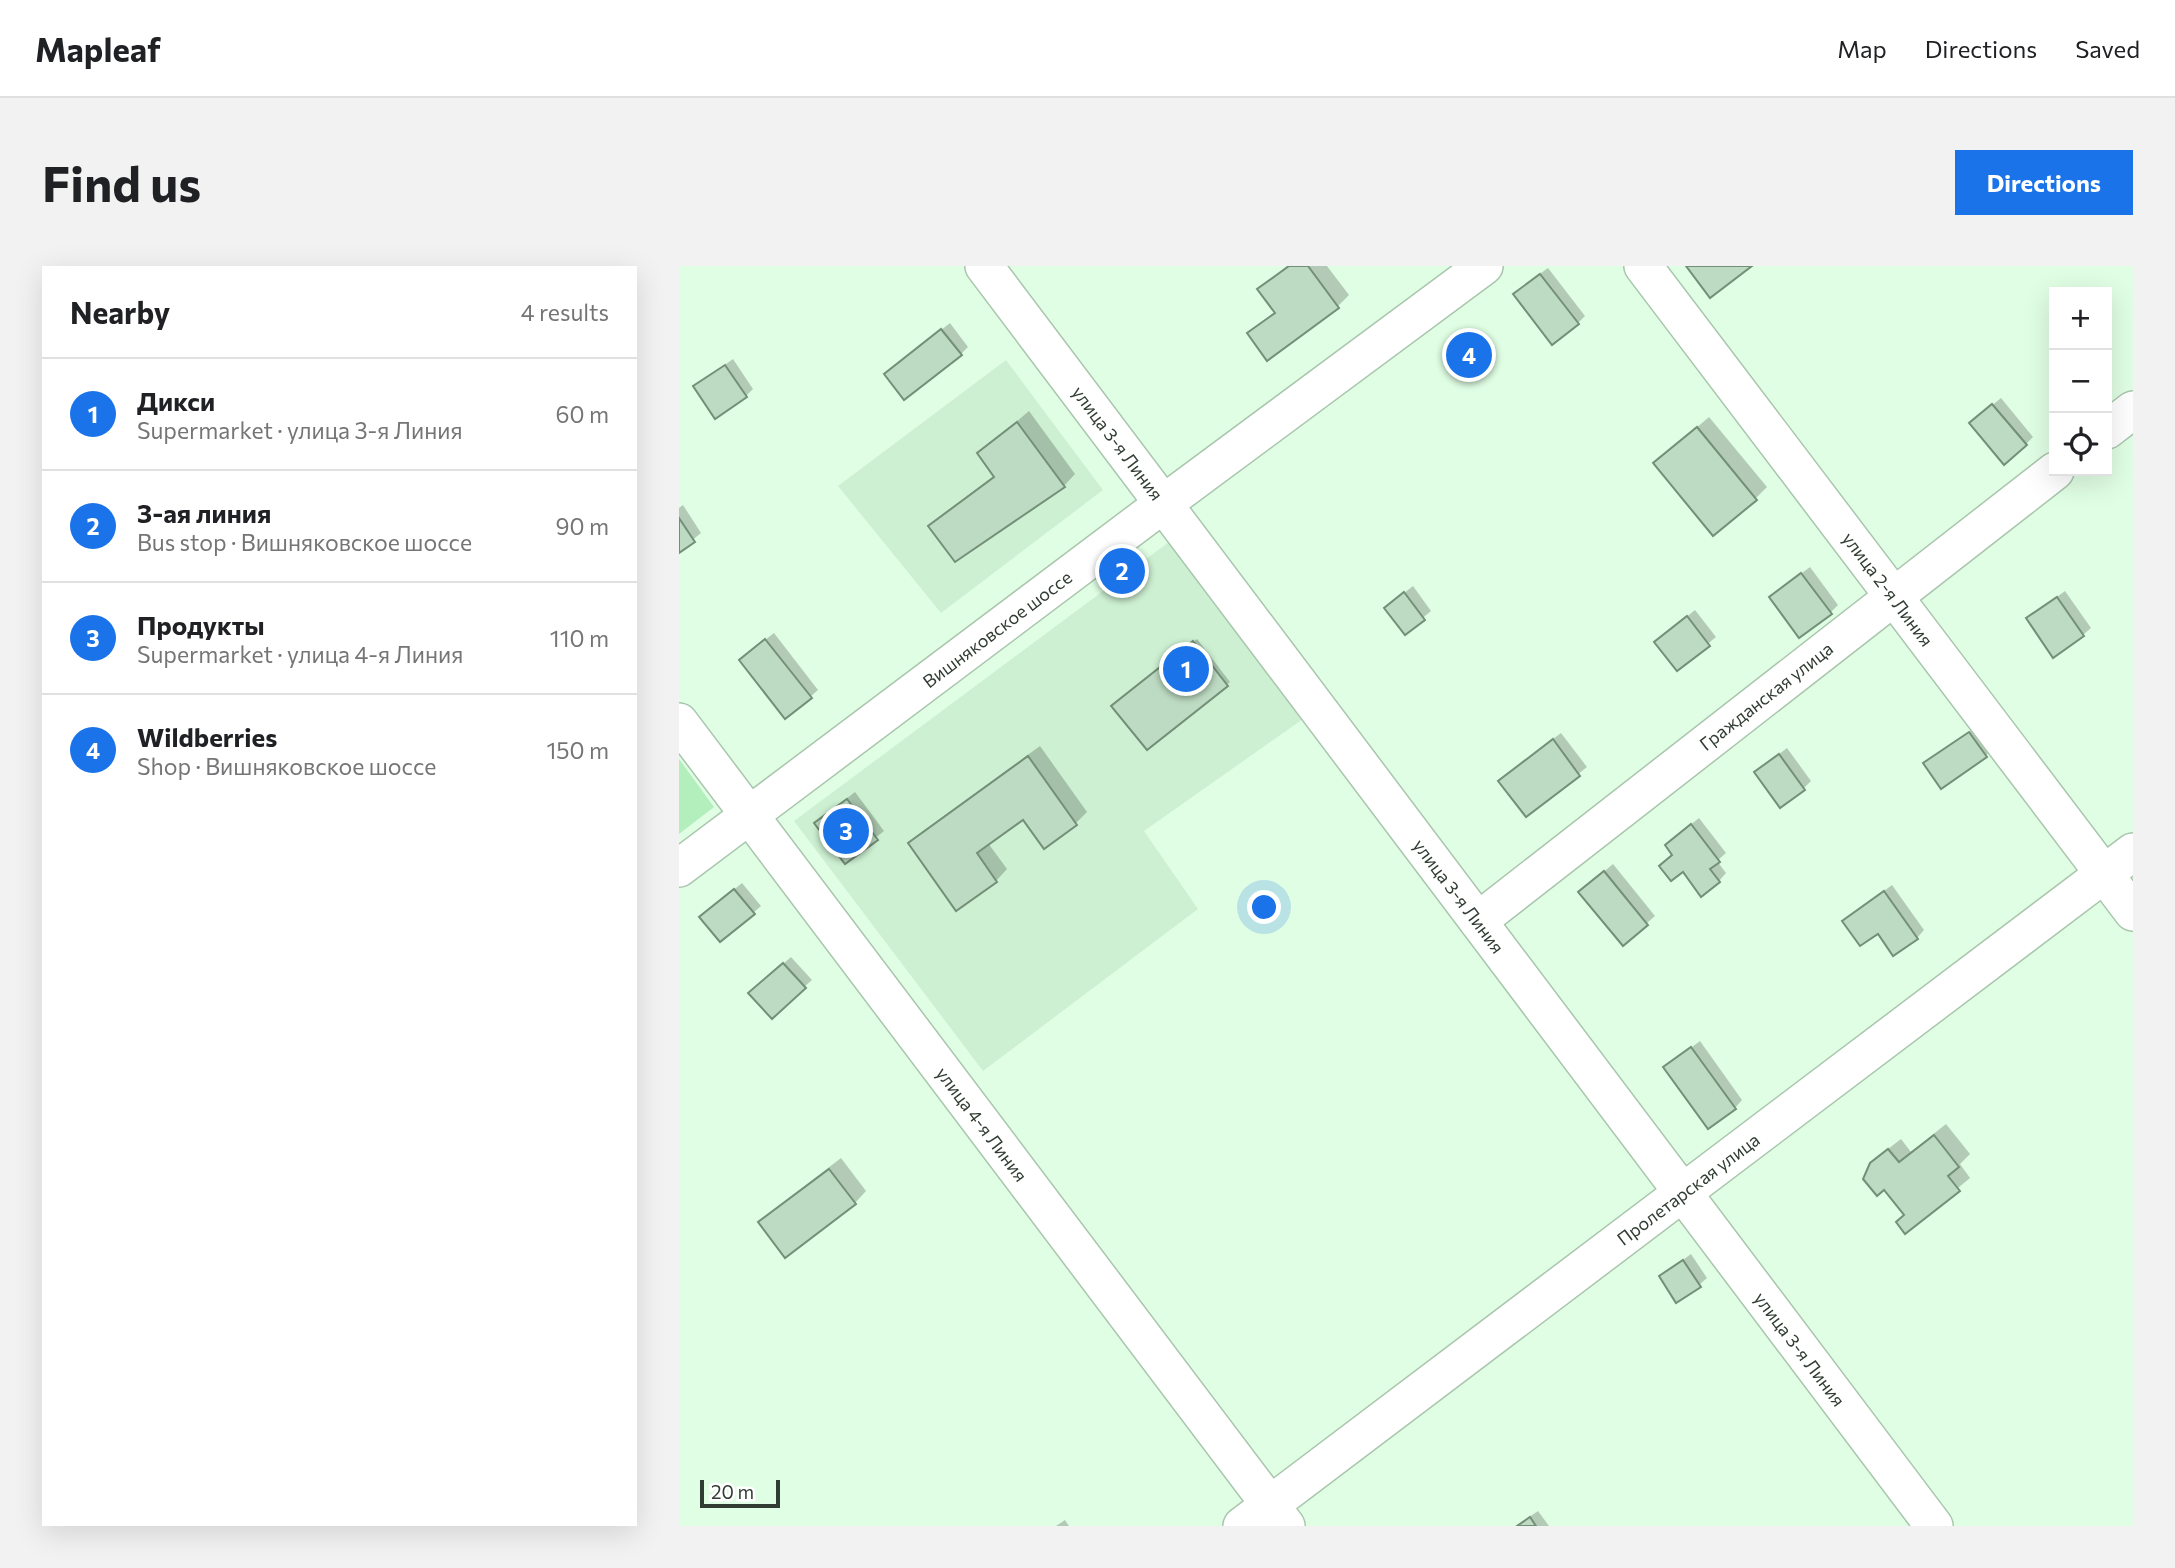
<!DOCTYPE html>
<html lang="en">
<head>
<meta charset="utf-8">
<style>
  body { margin:0; font-family:Commissioner,sans-serif; background:#f2f2f2; color:#202124 }
  .controls { position:absolute; right:21px; top:21px; display:grid; overflow:hidden; border-radius:0px; box-shadow:0 7px 28px #0002 }
  .controls button { width:63px; height:63px; display:grid; place-items:center; padding:0; border:0; border-bottom:2px solid #e0e0e0; background:#fff; color:#202124; font:35px sans-serif }
  .scale { position:absolute; left:21px; bottom:18px; width:80px; box-sizing:border-box; padding-left:7px; border:4px solid #313d33; border-top:0; font-size:19px; line-height:24px; white-space:nowrap; color:#313d33; -webkit-text-stroke:5px #fff; paint-order:stroke }
  .you { position:absolute; left:586px; top:642px; width:24px; height:24px; margin:-18px; border:5px solid #fff; border-radius:50%; background:#1a73e8; box-shadow:0 0 0 10px #1a73e833 }
  .badge { display:grid; place-items:center; width:46px; height:46px; border-radius:50%; background:#1a73e8; color:#fff; font-size:23px; font-weight:700 }
  .pin { position:absolute; translate:-50% -50%; border:4px solid #fff; box-shadow:0 2px 7px #0006 }
  .list { margin:0; padding:0; list-style:none }
  h2 { display:flex; justify-content:space-between; align-items:center; height:91px; margin:0; padding:0 28px; font-size:30px }
  h2 small { font-size:23px; font-weight:400; color:#757577 }
  .list li { display:grid; grid-template-columns:46px 1fr auto; gap:21px; align-items:center; box-sizing:border-box; height:112px; padding:0 28px; border-top:2px solid #e0e0e0 }
  .list b { display:block; font-size:26px; white-space:nowrap }
  .list p { margin:0; font-size:23px; white-space:nowrap; color:#757577 }
  .list em { font-size:23px; font-style:normal; color:#757577 }
  .icon { flex:none; width:38px; height:38px; fill:none; stroke:currentColor; stroke-width:2; stroke-linecap:round; stroke-linejoin:round }
  .map { position:relative; flex:none; width:1454px; height:1260px; overflow:hidden; border-radius:0px }
  header { display:flex; align-items:center; gap:42px; box-sizing:border-box; height:98px; padding:0 35px; background:#fff; border-bottom:2px solid #e0e0e0 }
  header strong { font-size:33px }
  nav { display:flex; gap:38px; margin-inline-start:auto; font-size:24px }
  .intro { display:flex; align-items:center; justify-content:space-between; box-sizing:border-box; height:168px; padding:0 42px }
  h1 { margin:0; font-size:49px }
  .button { padding:18px 32px; border-radius:0px; background:#1a73e8; color:#fff; font-size:24px; font-weight:700 }
  main { display:flex; gap:42px; padding:0 42px }
  aside { flex:1; background:#fff; border-radius:0px; box-shadow:0 7px 28px #0002 }
  .map>svg:first-child { display:block }
  .built { fill:#cdf0d2 }
  .green { fill:#b3efbd }
  .shadow { fill:#0003 }
  .building { fill:#bddbc2; stroke:#748f78; stroke-width:2 }
  .lines { fill:none; stroke-linecap:round; stroke-linejoin:round }
  .minor-casing { stroke:#a9c6ad; stroke-width:40 }
  .minor { stroke:#fff; stroke-width:37 }
  .labels { text-anchor:middle; dominant-baseline:central; stroke-width:5; stroke-linejoin:round; paint-order:stroke }
  .street-label { font-size:18px; fill:#313d33; stroke:#fff }
</style>
</head>
<body>
<header>
<strong>Mapleaf</strong>
<nav><a>Map</a><a>Directions</a><a>Saved</a></nav>
</header>
<div class="intro"><h1>Find us</h1><a class="button">Directions</a></div>
<main>
<aside>
<h2>Nearby<small>4 results</small></h2>
<ul class="list">
<li><span class="badge">1</span><div><b>Дикси</b><p>Supermarket · улица 3-я Линия</p></div><em>60 m</em></li>
<li><span class="badge">2</span><div><b>3-ая линия</b><p>Bus stop · Вишняковское шоссе</p></div><em>90 m</em></li>
<li><span class="badge">3</span><div><b>Продукты</b><p>Supermarket · улица 4-я Линия</p></div><em>110 m</em></li>
<li><span class="badge">4</span><div><b>Wildberries</b><p>Shop · Вишняковское шоссе</p></div><em>150 m</em></li>
</ul>
</aside>
<div class="map">
<svg width="1454" height="1260" viewBox="0 0 1454 1260">
  <rect width="100%" height="100%" fill="#e0fee4"/>
  <g class="built">
    <path d="M327,94l97,130 -162,123 -103,-127z"/>
    <path d="M490,276l134,177 -159,112 54,78 -215,162 -189,-250z"/>
  </g>
  <path class="green" d="M0,493l35,48 -35,27z"/>
  <g class="shadow">
    <path d="M608,0h40l22,29 -12,12 -88,26 27,-22 -16,-22z"/>
    <path d="M869,2l37,48 -7,7 -56,-36z"/>
    <path d="M271,57l18,24 -7,7 -67,13z"/>
    <path d="M54,93l20,30 -7,7 -51,-10z"/>
    <path d="M1322,132l32,39 -7,7 -47,-28z"/>
    <path d="M350,145l46,63 -11,12 -134,41 12,-12 53,-40 -16,-22z"/>
    <path d="M1030,151l58,70 -12,12 -100,-36z"/>
    <path d="M4,239l18,28 -22,18v-43z"/>
    <path d="M1131,301l28,38 -7,7 -52,-22z"/>
    <path d="M734,320l18,25 -26,22 -11,-32z"/>
    <path d="M1386,325l26,37 -8,7 -55,-17z"/>
    <path d="M1016,344l21,27 -38,32 -14,-34z"/>
    <path d="M95,367l44,57 -8,7 -62,-44z"/>
    <path d="M518,373l33,43 -83,66 -30,-45z"/>
    <path d="M1298,460l16,23 -8,7 -60,7z"/>
    <path d="M882,467l26,34 -60,48 -19,-42z"/>
    <path d="M361,480l47,66 -11,11 -32,23 -20,-28 -36,25 19,26 -11,12 -86,-38 12,-11z"/>
    <path d="M1108,482l24,33 -8,8 -47,-17z"/>
    <path d="M176,526l29,39 -39,31 -21,-46z"/>
    <path d="M1020,552l27,35 -9,8 9,12 -7,8 -36,-11 -9,-16v-16z"/>
    <path d="M934,598l42,52 -32,28 -35,-59z"/>
    <path d="M63,617l19,23 -8,7 -44,-3z"/>
    <path d="M1213,619l32,45 -7,8 -39,-6 -34,-11z"/>
    <path d="M112,691l21,23 -8,7 -46,-1z"/>
    <path d="M1021,775l42,59 -7,8 -70,-41z"/>
    <path d="M1267,858l24,30 -10,10 10,14 -64,53v-17l-22,-62 17,-13 10,13z"/>
    <path d="M162,892l25,33 -11,12 -94,20 11,-12z"/>
    <path d="M1012,988l16,24 -8,7 -38,-9z"/>
    <path d="M859,1245l11,15h-33z"/>
    <path d="M386,1254l4,6h-13z"/>
  </g>
  <g class="building">
    <path d="M610,0h19l31,42 -72,53 -20,-28 28,-20 -18,-24z"/>
    <path d="M1007,0h66l-42,32z"/>
    <path d="M861,8l39,50 -27,21 -39,-51z"/>
    <path d="M262,63l21,26 -58,45 -20,-26z"/>
    <path d="M46,99l22,32 -32,22 -22,-33z"/>
    <path d="M1313,138l35,41 -23,20 -35,-42z"/>
    <path d="M338,156l48,65 -110,75 -27,-36 66,-49 -17,-24z"/>
    <path d="M1018,161l60,73 -44,36 -60,-73z"/>
    <path d="M0,252l16,24 -16,11z"/>
    <path d="M1122,307l31,41 -33,24 -30,-41z"/>
    <path d="M725,326l21,28 -20,15 -21,-27z"/>
    <path d="M1378,331l27,39 -31,22 -27,-40z"/>
    <path d="M1008,350l23,30 -33,25 -23,-29z"/>
    <path d="M86,373l47,59 -27,21 -46,-59z"/>
    <path d="M514,375l35,45 -81,64 -36,-44z"/>
    <path d="M1290,466l18,25 -46,32 -18,-26z"/>
    <path d="M874,473l27,37 -54,41 -28,-36z"/>
    <path d="M1100,488l26,36 -25,18 -26,-36z"/>
    <path d="M349,490l49,69 -33,24 -21,-29 -46,33 20,29 -41,29 -48,-68z"/>
    <path d="M168,533l31,41 -33,24 -31,-41z"/>
    <path d="M1012,558l29,38 -10,7 10,13 -19,15 -18,-25 -12,9 -12,-15 13,-11 -7,-10z"/>
    <path d="M925,605l44,54 -25,21 -45,-54z"/>
    <path d="M55,623l21,25 -35,28 -21,-25z"/>
    <path d="M1205,625l34,48 -25,17 -15,-22 -18,12 -18,-25z"/>
    <path d="M104,697l23,25 -34,31 -24,-26z"/>
    <path d="M1012,781l45,62 -28,20 -45,-62z"/>
    <path d="M1255,869l25,32 -11,9 12,15 -55,43 -9,-12 8,-7 -20,-25 -7,6 -14,-17 7,-16 18,-14 11,13z"/>
    <path d="M150,903l27,35 -71,54 -27,-36z"/>
    <path d="M1004,994l18,27 -25,16 -17,-27z"/>
    <path d="M851,1251l6,9h-19z"/>
  </g>
  <g class="lines">
    <defs>
      <g id="minor">
        <path d="M305,0l950,1260"/>
        <path d="M964,0l490,646"/>
        <path d="M1428,164l26,-20"/>
        <path d="M0,456l607,804"/>
        <path d="M0,602l484,-364 321,-238"/>
        <path d="M799,655l577,-450"/>
        <path d="M563,1260l891,-674"/>
      </g>
    </defs>
    <use href="#minor" class="minor-casing"/>
    <use href="#minor" class="minor"/>
  </g>
  <g class="labels">
    <g class="street-label">
      <text transform="translate(439 177) rotate(53)">улица 3-я Линия</text>
      <text transform="translate(1209 323) rotate(53)">улица 2-я Линия</text>
      <text transform="translate(318 363) rotate(-37)">Вишняковское шоссе</text>
      <text transform="translate(1087 430) rotate(-38)">Гражданская улица</text>
      <text transform="translate(780 630) rotate(53)">улица 3-я Линия</text>
      <text transform="translate(303 858) rotate(53)">улица 4-я Линия</text>
      <text transform="translate(1009 923) rotate(-37)">Пролетарская улица</text>
      <text transform="translate(1121 1083) rotate(53)">улица 3-я Линия</text>
    </g>
  </g>
</svg>
<div class="controls">
<button>+</button>
<button>−</button>
<button><svg class="icon" aria-label="locate" viewBox="0 0 24 24"><circle cx="12" cy="12" r="6"/><path d="M12 2v4M12 18v4M2 12h4M18 12h4"/></svg></button>
</div>
<div class="scale">20 m</div>
<div class="you"></div>
<div class="pin badge" style="left:507px;top:403px">1</div>
<div class="pin badge" style="left:443px;top:305px">2</div>
<div class="pin badge" style="left:167px;top:565px">3</div>
<div class="pin badge" style="left:790px;top:89px">4</div>
</div>
</main>
</body>
</html>
